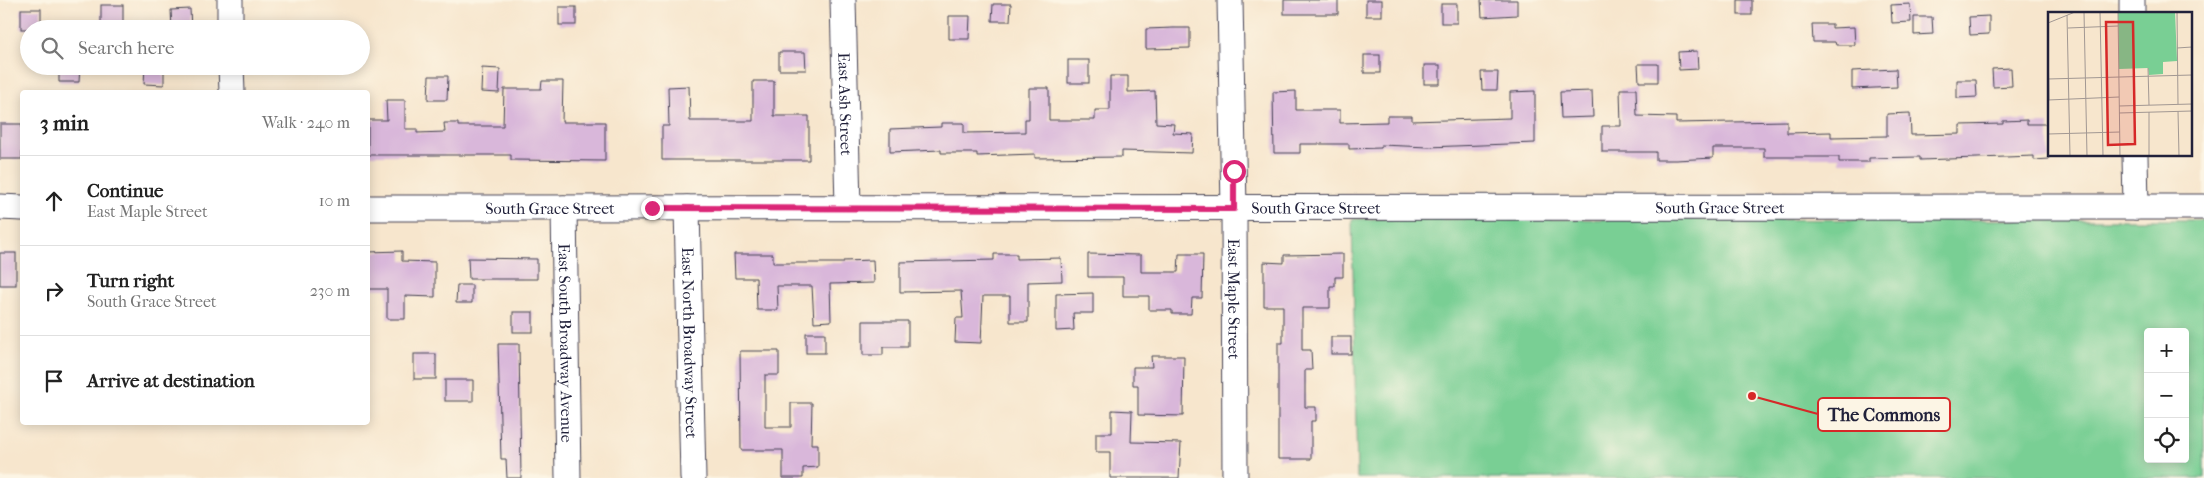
<!DOCTYPE html>
<html lang="en">
<head>
<meta charset="utf-8">
<style>
  body { margin:0; font-family:"IM FELL French Canon",serif; background:#f6f6f6; color:#222 }
  .controls { position:absolute; right:15px; bottom:15px; display:grid; overflow:hidden; border-radius:5px; box-shadow:0 2px 12px #0003 }
  .controls button { width:45px; height:45px; display:grid; place-items:center; padding:0; border:0; border-bottom:1px solid #e0e0e0; background:#fff; color:#222; font:25px sans-serif }
  .stop { position:absolute; width:15px; height:15px; margin:-11px; border:4px solid #db2777; border-radius:50%; background:#fff }
  .stop.end { background:#db2777; border-color:#fff; box-shadow:0 1px 5px #0008 }
  .list { margin:0; padding:0; list-style:none }
  h2 { display:flex; justify-content:space-between; align-items:center; height:65px; margin:0; padding:0 20px; font-size:21px }
  h2 small { font-size:16px; font-weight:400; color:#767676 }
  .list li { display:grid; grid-template-columns:32px 1fr auto; gap:15px; align-items:center; box-sizing:border-box; height:90px; padding:0 20px; border-top:1px solid #e0e0e0 }
  .list b { display:block; font-size:19px; white-space:nowrap }
  .list p { margin:0; font-size:16px; white-space:nowrap; color:#767676 }
  .list em { font-size:16px; font-style:normal; color:#767676 }
  .icon { flex:none; width:28px; height:28px; fill:none; stroke:currentColor; stroke-width:2; stroke-linecap:round; stroke-linejoin:round }
  .map { position:relative; flex:none; width:2204px; height:478px; overflow:hidden }
  .search { position:absolute; background:#fff; box-shadow:0 2px 12px #0003; left:20px; top:20px; width:350px; height:55px; display:flex; align-items:center; gap:12px; box-sizing:border-box; padding:0 18px; border-radius:28px; color:#767676; font-size:19px }
  .panel { position:absolute; background:#fff; box-shadow:0 2px 12px #0003; left:20px; top:90px; width:350px; height:335px; border-radius:5px }
  .map>svg:first-child { display:block }
  .green { fill:#79cf94; stroke:#4e7868; fill-rule:evenodd }
  .building { fill:#d9b7da }
  .lines { fill:none; stroke-linecap:round; stroke-linejoin:round }
  .minor-casing { stroke:#423f51; stroke-width:27 }
  .minor { stroke:#fff; stroke-width:25 }
  .route { stroke:#db2777; stroke-width:6 }
  .labels { text-anchor:middle; dominant-baseline:central; stroke-width:4.5; stroke-linejoin:round; paint-order:stroke }
  .street-label { font-size:16px; fill:#22223b; stroke:#fcf5e5 }
  .inset-road { fill:none; stroke:#a29893; stroke-width:1 }
  .view { fill:#d62828; fill-opacity:0.15; stroke:#d62828; stroke-width:2.5 }
  .inset-edge { fill:none; stroke:#22223b; stroke-width:2.5 }
  .leader { fill:none; stroke:#d62828; stroke-width:2 }
  .callout-dot { fill:#d62828; stroke:#fcf5e5; stroke-width:2 }
  .callout { fill:#fcf5e5; stroke:#d62828; stroke-width:2 }
  .callout-label { font-size:18px; text-anchor:middle; font-weight:bold; fill:#22223b }
</style>
</head>
<body>
<div class="map">
<svg width="2204" height="478" viewBox="0 0 2204 478">
  <rect width="100%" height="100%" fill="#fcf5e5"/>
  <filter id="ink" filterUnits="userSpaceOnUse"><feTurbulence type="fractalNoise" baseFrequency=".02" numOctaves="2"/><feDisplacementMap in="SourceGraphic" scale="10" xChannelSelector="R" yChannelSelector="G"/><feConvolveMatrix kernelMatrix="1 2 1 2 8 2 1 2 1" color-interpolation-filters="sRGB"/></filter>
  <filter id="wash" filterUnits="userSpaceOnUse"><feTurbulence type="fractalNoise" baseFrequency=".0096" numOctaves="4" result="noise"/><feDisplacementMap in="SourceGraphic" scale="20" xChannelSelector="R" yChannelSelector="G"/><feGaussianBlur stdDeviation="1.12" result="paint"/><feColorMatrix in="noise" values="0 0 0 0 0 0 0 0 0 0 0 0 0 0 0 0 0 1.4 0 .05"/><feComposite in="paint" operator="in"/></filter>
  <g filter="url(#wash)">
    <rect width="100%" height="100%" fill="#f7e6cd"/>
    <path class="green" d="M1352,219l852,1v258h-847zM2148,332h37v127h-37z"/>
    <g id="blocks">
      <g class="building">
        <rect x="1284" y="0" width="54" height="14"/>
        <rect x="1366" y="0" width="16" height="16"/>
        <path d="M1481,0h36v15l-35,2z"/>
        <rect x="1738" y="0" width="14" height="15"/>
        <path d="M993,4h18l-1,17h-18z"/>
        <rect x="1441" y="4" width="16" height="19"/>
        <path d="M1910,4l1,18 -19,1 -1,-18z"/>
        <rect x="101" y="5" width="22" height="23"/>
        <rect x="559" y="7" width="17" height="18"/>
        <rect x="21" y="9" width="20" height="20"/>
        <path d="M190,9l1,20h-19l-1,-19z"/>
        <path d="M949,16h21l-1,23h-20z"/>
        <path d="M1989,16v18l-19,1 -1,-18z"/>
        <path d="M1914,17h18l1,17 -19,1z"/>
        <path d="M1812,24h20v4l22,-1 1,18h-19l-1,-3h-22z"/>
        <path d="M1173,28h17v20l-44,1v-20z"/>
        <path d="M1697,51l1,18 -19,1 -1,-18z"/>
        <path d="M779,52h26l1,18h-27z"/>
        <rect x="1364" y="55" width="16" height="18"/>
        <rect x="1068" y="60" width="21" height="23"/>
        <path d="M1638,64h20v18h-19z"/>
        <rect x="1424" y="65" width="16" height="19"/>
        <path d="M59,66h21l-1,16h-20z"/>
        <path d="M145,66l19,1v18l-20,-1z"/>
        <path d="M482,68l18,1 -1,24 -18,-1z"/>
        <path d="M2011,68l1,18 -19,1 -1,-18z"/>
        <path d="M1896,69l1,18 -45,2v-18z"/>
        <path d="M1481,72h17l-1,18h-15z"/>
        <path d="M429,76h19l-1,24h-19z"/>
        <path d="M1110,76h18v16l27,-1 1,32 18,1 -1,9 20,1 -1,19 -70,-2v6l-87,1v-4l-58,2v-3h-36v-3l-51,2v-23l51,-2v-4h23v10l61,-1v-13h4v-31h20v32h46v-10h15z"/>
        <path d="M1957,80h19l1,17 -20,1z"/>
        <path d="M542,81h21l-1,41h43v39l-94,-1v-5h-143v-35h19l-1,-20h19v29h12v4l28,-1 -1,-9h14v3h45l1,-37h37z"/>
        <path d="M753,81h21v35h35v44h-147v-34h7l-1,-39 21,-1 1,35h63z"/>
        <path d="M1620,89h16l1,27 39,1v6l111,-2v12l44,-1v5l56,-1v-22l23,-1 1,22 49,-1v-9l43,-1v-3l24,-1v4h22v35l-15,1v-4l-114,4v-3l-51,1v4h-30v-5h-75v-9h-51v10l-37,2h-20v-8h-54v-26h19z"/>
        <path d="M1296,91v19h44v13l47,-1v-6h25v5l98,-3v-26l25,-1v52l-107,4 -47,-2v3l-32,1v-5h-49v9h-26l-1,-61z"/>
        <path d="M1592,91l1,26 -32,1 -1,-26z"/>
        <rect x="0" y="124" width="22" height="35"/>
        <path d="M402,251v10l33,1v35l-30,-1v23h-18v-30h-19v-37z"/>
        <rect x="0" y="253" width="16" height="32"/>
        <path d="M734,254h39v9h70v-2l30,-1 1,23 -44,1 1,37 -17,1 -2,-36h-35l1,24h-21l-1,-32h-21z"/>
        <path d="M994,254h23v5l44,-1 1,23 -34,1v40h-18v-26h-27l-2,47 -26,-1 1,-24h7l-2,-27 -61,1v-30l94,-2z"/>
        <path d="M1088,254l53,1v17h37l1,-18h24l-1,44h-10l-1,16h-19v-4h-23v-14h-26v-19h-35z"/>
        <path d="M1343,254v23h-8v9h-5v22h-28v42h9l1,20h-7v37h11v14h-5v38h-33v-116h5v-37h-19v-44l20,1v-8z"/>
        <path d="M468,258l69,1v20h-68z"/>
        <path d="M457,285h15v18h-16z"/>
        <path d="M1093,293v20h-20l1,17 -18,1v-37z"/>
        <rect x="513" y="312" width="20" height="20"/>
        <path d="M863,321h45v26h-25v8h-20z"/>
        <rect x="806" y="333" width="19" height="20"/>
        <rect x="1331" y="337" width="20" height="17"/>
        <path d="M498,344h21l2,134h-14l-1,-19h-5z"/>
        <path d="M740,351h39v24h-14v52h26v-24h21l-1,41h7v23l-15,1v10h-20v-28h-42z"/>
        <rect x="414" y="354" width="22" height="25"/>
        <path d="M1151,356h33l-1,60 -45,-1v-30h-5v-18h19z"/>
        <rect x="445" y="380" width="28" height="21"/>
        <path d="M1112,410l20,1 -1,31 50,1 -2,35h-69v-26h-14v-19h16z"/>
      </g>
    </g>
  </g>
  <g filter="url(#ink)">
    <use href="#blocks" fill-opacity="0" stroke="#423f51" stroke-width="1"/>
    <g class="lines">
      <defs>
        <g id="minor">
          <path d="M230,0v29"/>
          <path id="s1" d="M843,0l5,207"/>
          <path id="s2" d="M1230,0l4,209 1,269"/>
          <path d="M2132,0v14"/>
          <path d="M231,66l1,26"/>
          <path d="M2135,155l1,52"/>
          <path d="M0,207l22,1"/>
          <path id="s3" d="M368,208l1836,-1"/>
          <path id="s4" d="M564,208l4,270"/>
          <path id="s5" d="M687,208l6,270"/>
        </g>
      </defs>
      <use href="#minor" class="minor-casing"/>
      <use href="#minor" class="minor"/>
    </g>
  </g>
  <g class="lines" filter="url(#ink)">
    <path class="route" d="M652,208l582,1v-38"/>
  </g>
  <g class="labels">
    <g class="street-label">
      <text stroke="none"><textPath href="#s1" startOffset="104">East Ash Street</textPath></text>
      <text stroke="none"><textPath href="#s3" startOffset="1352">South Grace Street</textPath></text>
      <text stroke="none"><textPath href="#s3" startOffset="182">South Grace Street</textPath></text>
      <text stroke="none"><textPath href="#s3" startOffset="948">South Grace Street</textPath></text>
      <text stroke="none"><textPath href="#s2" startOffset="299">East Maple Street</textPath></text>
      <text stroke="none"><textPath href="#s4" startOffset="135">East South Broadway Avenue</textPath></text>
      <text stroke="none"><textPath href="#s5" startOffset="135">East North Broadway Street</textPath></text>
    </g>
  </g>
  <g transform="translate(2048 12)">
    <rect width="144" height="144" fill="#f7e6cd"/>
    <path d="M70,0h57l2,49 -14,1v12l-14,1 -1,-7 -29,1z" fill="#79cf94"/>
    <path class="inset-road" d="M36,0l3,144M52,0l3,144M70,0l2,144M129,0l1,92M144,0v19M19,3l3,141M0,11l27,-11M20,16l50,-2M0,27l1,61M129,36l15,-1M100,56l1,37M0,67l144,-4M0,88l71,-3M71,94l73,-2M130,99l1,45M101,100v44M71,101l73,-2M0,122l72,-2"/>
    <path class="view" d="M58,10h27l2,122 -27,1z"/>
    <rect width="144" height="144" class="inset-edge"/>
  </g>
  <path class="leader" d="M1752 396L1818 414"/>
  <circle class="callout-dot" cx="1752" cy="396" r="5"/>
  <rect class="callout" x="1818" y="398" width="132" height="33" rx="5"/>
  <g class="callout-label">
    <text x="1884" y="421">The Commons</text>
  </g>
</svg>
<div class="controls">
<button>+</button>
<button>−</button>
<button><svg class="icon" aria-label="locate" viewBox="0 0 24 24"><circle cx="12" cy="12" r="6"/><path d="M12 2v4M12 18v4M2 12h4M18 12h4"/></svg></button>
</div>
<div class="stop" style="left:1234px;top:171px"></div>
<div class="stop end" style="left:652px;top:208px"></div>
<div class="search"><svg class="icon" aria-label="search" viewBox="0 0 24 24"><circle cx="10" cy="10" r="6"/><path d="M15 15l6 6"/></svg>Search here</div>
<section class="panel">
<h2>3 min<small>Walk · 240 m</small></h2>
<ul class="list">
<li><svg class="icon" aria-label="ahead" viewBox="0 0 24 24"><path d="M12 20V5M6 11l6-6 6 6"/></svg><div><b>Continue</b><p>East Maple Street</p></div><em>10 m</em></li>
<li><svg class="icon" aria-label="right" viewBox="0 0 24 24"><path d="M7 20v-9h11M14 6l5 5-5 5"/></svg><div><b>Turn right</b><p>South Grace Street</p></div><em>230 m</em></li>
<li><svg class="icon" aria-label="arrive" viewBox="0 0 24 24"><path d="M6 21V4h12l-3 4 3 4H6"/></svg><div><b>Arrive at destination</b></div></li>
</ul>
</section>
</div>
</body>
</html>
